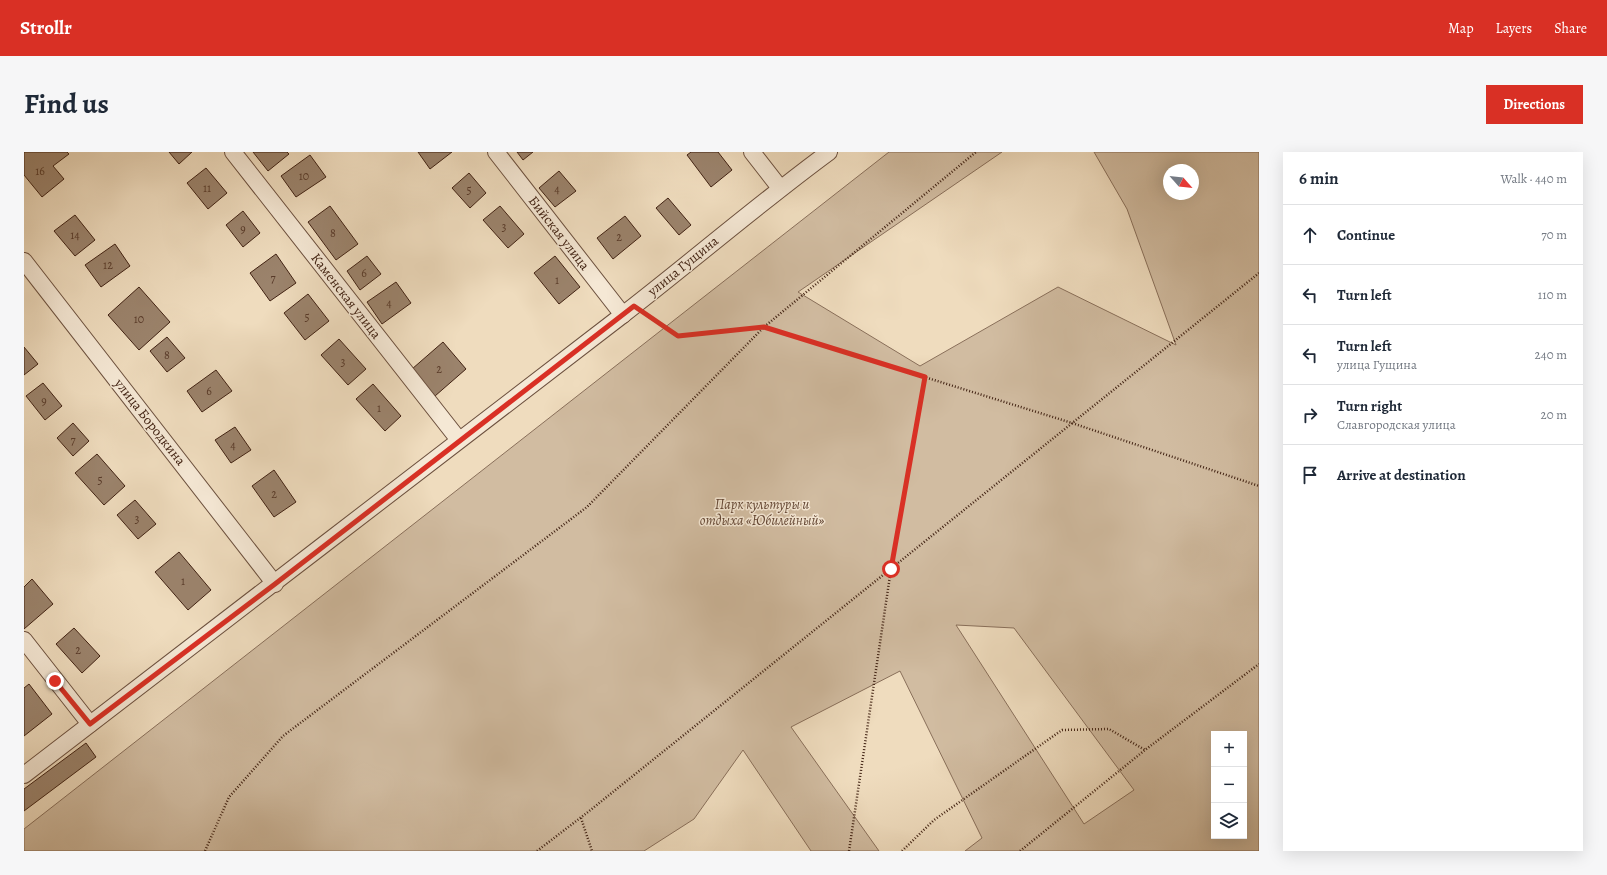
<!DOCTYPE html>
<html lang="en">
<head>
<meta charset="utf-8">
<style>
  body { margin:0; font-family:Alegreya,serif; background:#f6f6f7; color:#1f2937 }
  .controls { position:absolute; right:12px; bottom:12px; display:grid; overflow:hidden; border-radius:0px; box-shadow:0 4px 16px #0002 }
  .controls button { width:36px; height:36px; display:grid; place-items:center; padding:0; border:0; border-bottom:1px solid #e0e1e3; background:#fff; color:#1f2937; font:20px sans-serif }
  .compass { position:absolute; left:1139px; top:12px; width:36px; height:36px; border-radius:50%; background:#fff; box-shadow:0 4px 16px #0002; rotate:117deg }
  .stop { position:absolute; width:12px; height:12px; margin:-9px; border:3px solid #d93025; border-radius:50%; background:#fff }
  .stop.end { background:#d93025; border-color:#fff; box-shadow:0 1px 4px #0008 }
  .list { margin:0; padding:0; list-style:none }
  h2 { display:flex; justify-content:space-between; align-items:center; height:52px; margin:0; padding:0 16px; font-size:17px }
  h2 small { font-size:13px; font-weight:400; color:#747a83 }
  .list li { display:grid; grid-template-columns:26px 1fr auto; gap:12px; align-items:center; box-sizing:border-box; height:60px; padding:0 16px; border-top:1px solid #e0e1e3 }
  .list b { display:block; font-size:15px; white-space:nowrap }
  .list p { margin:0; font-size:13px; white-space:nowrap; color:#747a83 }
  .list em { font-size:13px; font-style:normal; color:#747a83 }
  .icon { flex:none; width:22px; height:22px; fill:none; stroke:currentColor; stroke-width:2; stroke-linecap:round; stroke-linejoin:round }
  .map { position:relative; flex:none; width:1235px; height:699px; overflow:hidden; border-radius:0px }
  header { display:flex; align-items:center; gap:24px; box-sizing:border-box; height:56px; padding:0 20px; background:#d93025; color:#fff }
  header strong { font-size:19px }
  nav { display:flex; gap:22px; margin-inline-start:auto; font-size:14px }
  .intro { display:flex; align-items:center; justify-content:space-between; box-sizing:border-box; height:96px; padding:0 24px }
  h1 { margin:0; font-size:28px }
  .button { padding:10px 18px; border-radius:0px; background:#d93025; color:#fff; font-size:14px; font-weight:700 }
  main { display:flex; gap:24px; padding:0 24px }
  aside { flex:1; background:#fff; border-radius:0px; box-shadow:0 4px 16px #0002 }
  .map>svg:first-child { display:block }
  .green { fill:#d1bca1; stroke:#896f5a; fill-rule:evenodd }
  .building { fill:#9b836c; stroke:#412213 }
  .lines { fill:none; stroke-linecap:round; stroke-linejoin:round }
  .minor-casing { stroke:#6c503e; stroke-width:18 }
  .path { stroke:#412213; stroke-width:2.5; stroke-dasharray:1 2; stroke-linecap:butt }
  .minor { stroke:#f5e8d5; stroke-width:16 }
  .route { stroke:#d93025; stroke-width:5 }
  .labels { text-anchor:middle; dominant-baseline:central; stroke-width:3; stroke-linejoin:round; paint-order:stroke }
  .number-label { font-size:12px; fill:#583a29 }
  .street-label { font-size:14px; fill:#412213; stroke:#f5e8d5 }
  .park-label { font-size:14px; font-style:italic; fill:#654836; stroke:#f5e8d5 }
</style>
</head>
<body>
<header>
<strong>Strollr</strong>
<nav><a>Map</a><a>Layers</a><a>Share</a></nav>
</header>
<div class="intro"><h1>Find us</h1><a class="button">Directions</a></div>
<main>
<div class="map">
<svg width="1235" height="699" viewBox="0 0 1235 699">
  <rect width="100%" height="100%" fill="#efdcbe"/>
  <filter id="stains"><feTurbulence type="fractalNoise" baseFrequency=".005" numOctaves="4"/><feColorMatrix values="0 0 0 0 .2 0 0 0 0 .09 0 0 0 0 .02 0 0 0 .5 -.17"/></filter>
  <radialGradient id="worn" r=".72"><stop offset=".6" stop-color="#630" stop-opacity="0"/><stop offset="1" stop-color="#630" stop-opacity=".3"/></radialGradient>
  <path class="green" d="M865,0h113l-204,140 122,74 138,-79 118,58 -49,-136 -33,-57h165v699h-294l17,-13 -82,-167 -109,56 88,124h-68l-68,-101 -49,69 -50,32h-620v-22zM1145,18h24v24h-24zM932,473l58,3 120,162 -50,34zM1190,582h30v102h-30z"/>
  <g class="building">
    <path d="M0,0h43l2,2 -16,12 11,13 -22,18 -18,-22z"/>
    <path d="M145,0h23l-13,12z"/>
    <path d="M229,0h34l2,2 -21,17z"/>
    <path d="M394,0h34l-22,17z"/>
    <path d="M493,0h16l-10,8z"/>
    <path d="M667,0h27l14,18 -21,17 -24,-32z"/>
    <path d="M286,3l16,22 -30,20 -15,-21z"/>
    <path d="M182,16l21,25 -19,16 -21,-26z"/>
    <path d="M535,19l17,20 -21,16 -16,-19z"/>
    <path d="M445,21l17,20 -16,15 -18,-20z"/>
    <path d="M644,46l23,27 -12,10 -23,-27z"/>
    <path d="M306,54l28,38 -22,16 -28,-38z"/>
    <path d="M476,54l24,28 -16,14 -25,-28z"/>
    <path d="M219,59l17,22 -17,14 -17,-22z"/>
    <path d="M51,63l20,25 -20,16 -21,-25z"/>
    <path d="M601,64l16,20 -28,23 -16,-21z"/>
    <path d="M91,92l15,22 -29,21 -16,-22z"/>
    <path d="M252,102l20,29 -26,18 -20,-28z"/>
    <path d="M343,104l14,18 -21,16 -13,-19z"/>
    <path d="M531,104l25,31 -21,17 -25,-31z"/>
    <path d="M372,130l15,21 -29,21 -15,-22z"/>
    <path d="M115,135l31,35 -31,28 -31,-35z"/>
    <path d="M284,142l21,27 -24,19 -21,-27z"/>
    <path d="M143,185l18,21 -18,14 -17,-21z"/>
    <path d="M315,187l27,30 -18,16 -27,-30z"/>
    <path d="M419,190l23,27 -31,27 -23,-27z"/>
    <path d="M0,195l14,17 -14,11z"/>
    <path d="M192,218l16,21 -30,21 -15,-21z"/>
    <path d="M19,231l19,23 -17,14 -19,-24z"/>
    <path d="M349,232l28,32 -16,15 -29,-32z"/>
    <path d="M49,271l16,18 -16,15 -16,-18z"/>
    <path d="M211,275l16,23 -20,13 -16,-23z"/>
    <path d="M73,302l28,32 -21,19 -29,-32z"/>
    <path d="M250,318l22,32 -22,15 -22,-31z"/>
    <path d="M111,348l21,24 -18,15 -21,-24z"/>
    <path d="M155,400l32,38 -23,20 -33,-38z"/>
    <path d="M8,427l21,25 -29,25v-42z"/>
    <path d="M50,476l26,28 -18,17 -26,-29z"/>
    <path d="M5,532l23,30 -28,22v-48z"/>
    <path d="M62,591l10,14 -72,54v-22z"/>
  </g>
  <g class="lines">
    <defs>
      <g id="minor">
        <path d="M209,0l226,288"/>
        <path d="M472,0l127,163"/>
        <path d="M728,0l28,36"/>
        <path d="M0,109l251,323"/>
        <path d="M0,488l66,84"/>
        <path d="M0,623c199,-153 397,-305 596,-458 70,-54 137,-112 209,-165"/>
      </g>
    </defs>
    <use href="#minor" class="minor-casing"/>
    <g class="path">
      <path d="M625,165l29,19 86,-9 308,96 187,63"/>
      <path d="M557,666l11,33"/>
      <path d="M181,699l24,-54 54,-61 304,-229 177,-180 212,-175"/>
      <path d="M513,699l51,-39 671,-539"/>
      <path d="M825,699l42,-282 34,-192"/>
      <path d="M878,699l32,-31 128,-90 47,-1 36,21"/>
      <path d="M996,699l125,-101 114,-86"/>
    </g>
    <use href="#minor" class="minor"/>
  </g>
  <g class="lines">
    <path class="route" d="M31,529l35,43 185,-140 359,-278 44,30 86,-9 161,50 -34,192"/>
  </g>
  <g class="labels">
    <g class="number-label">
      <text x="16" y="19">16</text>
      <text x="280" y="24">10</text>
      <text x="183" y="36">11</text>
      <text x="533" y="37">4</text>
      <text x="445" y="38">5</text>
      <text x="480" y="75">3</text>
      <text x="219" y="77">9</text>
      <text x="309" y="81">8</text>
      <text x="51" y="83">14</text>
      <text x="595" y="85">2</text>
      <text x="84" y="113">12</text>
      <text x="340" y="121">6</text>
      <text x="249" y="126">7</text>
      <text x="533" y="128">1</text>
      <text x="365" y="151">4</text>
      <text x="283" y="165">5</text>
      <text x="115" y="167">10</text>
      <text x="143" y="203">8</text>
      <text x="319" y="210">3</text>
      <text x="415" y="217">2</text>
      <text x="185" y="239">6</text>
      <text x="20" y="249">9</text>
      <text x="355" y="256">1</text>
      <text x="49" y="288">7</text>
      <text x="209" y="293">4</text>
      <text x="76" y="328">5</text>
      <text x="250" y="342">2</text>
      <text x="113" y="367">3</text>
      <text x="159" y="429">1</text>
      <text x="54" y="498">2</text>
    </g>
    <g class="street-label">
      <text transform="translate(535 81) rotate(52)">Бийская улица</text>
      <text transform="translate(659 114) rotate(-39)">улица Гущина</text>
      <text transform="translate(322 144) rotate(52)">Каменская улица</text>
      <text transform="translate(126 270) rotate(52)">улица Бородкина</text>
    </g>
    <g class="park-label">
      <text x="738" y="352">Парк культуры и<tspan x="738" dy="16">отдыха «Юбилейный»</tspan></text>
    </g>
  </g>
  <rect width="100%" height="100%" filter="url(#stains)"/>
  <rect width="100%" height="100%" fill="url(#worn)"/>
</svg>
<div class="controls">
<button>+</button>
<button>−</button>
<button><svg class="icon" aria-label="layers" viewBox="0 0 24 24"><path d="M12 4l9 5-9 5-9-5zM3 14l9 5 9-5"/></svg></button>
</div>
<svg class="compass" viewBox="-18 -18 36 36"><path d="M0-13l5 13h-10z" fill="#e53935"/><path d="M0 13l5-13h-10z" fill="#747a83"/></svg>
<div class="stop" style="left:867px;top:417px"></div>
<div class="stop end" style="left:31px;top:529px"></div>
</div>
<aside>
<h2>6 min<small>Walk · 440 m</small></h2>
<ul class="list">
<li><svg class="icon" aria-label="ahead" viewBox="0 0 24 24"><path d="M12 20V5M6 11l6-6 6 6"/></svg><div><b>Continue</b></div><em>70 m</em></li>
<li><svg class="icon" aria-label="left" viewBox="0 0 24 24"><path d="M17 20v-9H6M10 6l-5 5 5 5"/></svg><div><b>Turn left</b></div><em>110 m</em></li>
<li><svg class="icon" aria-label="left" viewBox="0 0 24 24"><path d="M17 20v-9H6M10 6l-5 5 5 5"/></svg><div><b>Turn left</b><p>улица Гущина</p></div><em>240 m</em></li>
<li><svg class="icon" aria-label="right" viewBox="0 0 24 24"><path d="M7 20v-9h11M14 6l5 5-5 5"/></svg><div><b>Turn right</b><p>Славгородская улица</p></div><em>20 m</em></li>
<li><svg class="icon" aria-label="arrive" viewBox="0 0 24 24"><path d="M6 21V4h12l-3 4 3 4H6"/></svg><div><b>Arrive at destination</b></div></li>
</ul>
</aside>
</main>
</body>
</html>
